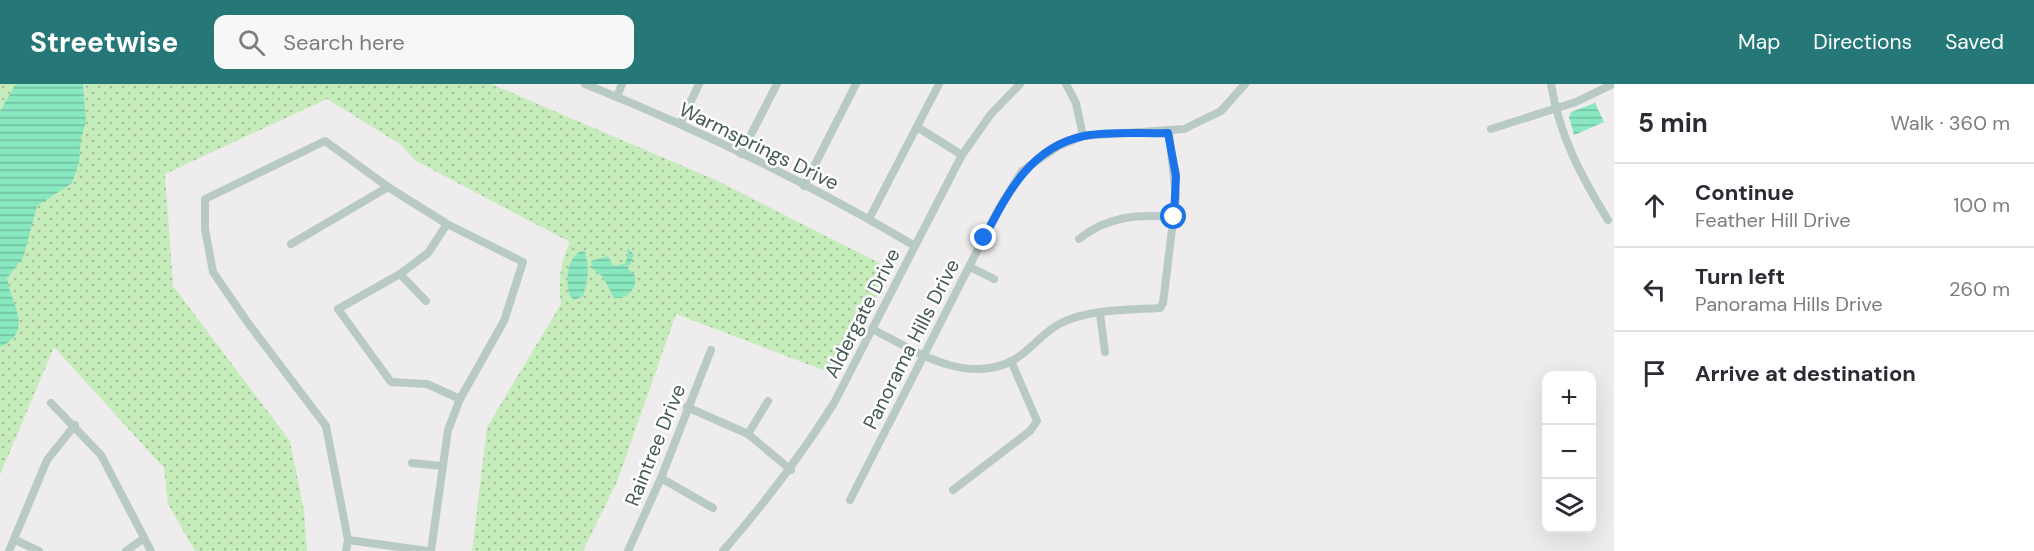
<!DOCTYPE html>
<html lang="en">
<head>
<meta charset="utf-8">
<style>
  body { margin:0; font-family:"DM Sans",sans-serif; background:#f7f7f7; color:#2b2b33 }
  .controls { position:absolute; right:18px; bottom:18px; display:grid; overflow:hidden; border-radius:12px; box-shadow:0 6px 24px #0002 }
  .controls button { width:54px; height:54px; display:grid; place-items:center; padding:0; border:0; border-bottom:2px solid #e1e1e2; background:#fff; color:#2b2b33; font:30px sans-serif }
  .stop { position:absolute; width:18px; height:18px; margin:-14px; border:4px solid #1a73e8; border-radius:50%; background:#fff }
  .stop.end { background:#1a73e8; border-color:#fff; box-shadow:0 2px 6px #0008 }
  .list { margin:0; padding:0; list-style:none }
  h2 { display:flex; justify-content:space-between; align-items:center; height:78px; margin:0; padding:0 24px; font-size:26px }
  h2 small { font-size:20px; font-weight:400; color:#7c7c81 }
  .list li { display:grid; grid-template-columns:39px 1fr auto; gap:18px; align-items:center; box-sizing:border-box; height:84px; padding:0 24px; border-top:2px solid #e1e1e2 }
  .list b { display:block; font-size:22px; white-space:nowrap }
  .list p { margin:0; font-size:20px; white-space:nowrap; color:#7c7c81 }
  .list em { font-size:20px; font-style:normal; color:#7c7c81 }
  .icon { flex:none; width:33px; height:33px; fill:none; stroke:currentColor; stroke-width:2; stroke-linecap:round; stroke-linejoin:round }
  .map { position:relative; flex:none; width:1614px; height:467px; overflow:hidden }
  header { display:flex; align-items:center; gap:36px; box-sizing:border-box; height:84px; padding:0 30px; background:#257877; color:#fff }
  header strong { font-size:28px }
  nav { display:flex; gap:33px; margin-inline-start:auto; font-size:21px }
  .search { width:420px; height:54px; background:#f7f7f7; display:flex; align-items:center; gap:15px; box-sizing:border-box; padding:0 21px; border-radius:12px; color:#7c7c81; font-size:22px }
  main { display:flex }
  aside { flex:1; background:#fff }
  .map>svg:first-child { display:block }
  .grass { fill:url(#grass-dots) }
  .water { fill:url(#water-rules) }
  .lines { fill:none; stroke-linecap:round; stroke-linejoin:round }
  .minor { stroke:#b8c9c6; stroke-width:8 }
  .route { stroke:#1a73e8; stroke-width:8 }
  .labels { text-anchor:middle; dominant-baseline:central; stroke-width:5; stroke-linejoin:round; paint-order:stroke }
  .street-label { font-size:20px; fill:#455956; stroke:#fff }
</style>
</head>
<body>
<header>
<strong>Streetwise</strong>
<div class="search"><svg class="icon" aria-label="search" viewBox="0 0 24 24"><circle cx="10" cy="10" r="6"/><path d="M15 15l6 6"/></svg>Search here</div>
<nav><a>Map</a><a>Directions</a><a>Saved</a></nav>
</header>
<main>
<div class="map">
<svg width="1614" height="467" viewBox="0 0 1614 467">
  <defs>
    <pattern id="grass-dots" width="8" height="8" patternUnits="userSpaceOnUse" patternTransform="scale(1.5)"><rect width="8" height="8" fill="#c7ecbb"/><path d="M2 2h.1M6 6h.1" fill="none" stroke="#a3c29b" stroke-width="1.8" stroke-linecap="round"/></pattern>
    <pattern id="water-rules" width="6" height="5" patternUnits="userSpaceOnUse" patternTransform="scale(1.5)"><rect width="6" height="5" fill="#89e8c0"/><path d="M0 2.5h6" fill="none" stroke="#72bf9f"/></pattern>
  </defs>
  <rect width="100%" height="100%" fill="#efecee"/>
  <path class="grass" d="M0,0h491l227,97 173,88 -55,106 -160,-61 -59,168 -34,69h-111l15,-124 74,-123c-3,-22 -1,-42 9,-62l-154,-81 -16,-17 -73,-45 -162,75 8,112 117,155 14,70 3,40h-112l-27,-47 -4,-36 -110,-121 -54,128z"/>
  <g class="water">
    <path d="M16,0h67l3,38 -5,16 -2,25 -7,20 -35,23 -14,52 -16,20c4,27 28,53 -7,69v-236z"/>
    <path d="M1595,19l9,19 -30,13 -5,-18 2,-5z"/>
    <path d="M628,164l6,7 -4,10h-5l10,11c2,14 -8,23 -21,22l-11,-21 -11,-9 -1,-7 17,-5 5,10 12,-2 4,-12 -3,-1z"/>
    <path d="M581,167l4,1c4,15 4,26 -2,44l-9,4 -5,-6c-3,-14 -3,-35 12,-43z"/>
  </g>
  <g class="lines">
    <g class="minor">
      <path d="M585,0c113,45 225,100 330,162"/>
      <path d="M1066,0l10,19 7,33"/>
      <path d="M1551,0c8,51 30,92 57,136"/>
      <path d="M617,13l5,-13"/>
      <path d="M680,40l19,-40"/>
      <path d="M917,43l45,28"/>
      <path d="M1491,45l85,-27 37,-18"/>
      <path d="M741,70l36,-70"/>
      <path d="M804,102l52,-102"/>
      <path d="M869,135l70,-135"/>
      <path d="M447,140l-19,29 -28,21 -62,35 53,73 36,2 33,15"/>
      <path d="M1079,155c28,-23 60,-25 95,-22"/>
      <path d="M291,160l97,-57"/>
      <path d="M970,183l24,12"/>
      <path d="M400,190l26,27"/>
      <path d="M1100,230l5,38"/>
      <path d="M872,245c42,21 90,55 138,33 19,-9 31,-29 51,-39 29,-14 67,-13 99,-15l3,-5 13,-106 -7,-64"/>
      <path d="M51,319l50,52 50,96"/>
      <path d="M687,323l61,27 43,36"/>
      <path d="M748,350l20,-33"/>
      <path d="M412,379l30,3"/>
      <path d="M661,394l52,30"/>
      <path d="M953,406l77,-59 7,-10 -26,-60"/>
      <path d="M850,416l148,-290 24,-39 37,-25 24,-10 101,-7 37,-18 24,-27"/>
      <path d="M15,456l24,11"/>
      <path d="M348,456l80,11"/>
      <path d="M9,467l38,-91 28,-35"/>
      <path d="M126,467l17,-12"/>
      <path d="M346,467l2,-11 -22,-114 -78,-103 -35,-51 -8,-43v-30l120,-58 63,46 59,37 76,38 -19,59 -44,78 -12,31 -17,121"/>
      <path d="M628,467l33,-73 50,-128"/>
      <path d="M723,467c42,-48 77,-94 111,-148l128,-248 29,-41 29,-30"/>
    </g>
  </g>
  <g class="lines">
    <path class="route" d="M984,154c23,-44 46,-91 100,-102 27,-5 57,-2 84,-3l8,43 -2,41"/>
  </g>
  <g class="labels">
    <g class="street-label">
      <text transform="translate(759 62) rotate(26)">Warmsprings Drive</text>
      <text transform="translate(862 229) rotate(-63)">Aldergate Drive</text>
      <text transform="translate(911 260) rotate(-63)">Panorama Hills Drive</text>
      <text transform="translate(655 361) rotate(-68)">Raintree Drive</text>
    </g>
  </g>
</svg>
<div class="controls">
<button>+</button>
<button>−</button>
<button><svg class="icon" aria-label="layers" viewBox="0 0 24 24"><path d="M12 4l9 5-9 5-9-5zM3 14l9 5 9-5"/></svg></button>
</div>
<div class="stop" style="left:1174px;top:133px"></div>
<div class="stop end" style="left:984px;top:154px"></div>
</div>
<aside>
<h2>5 min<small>Walk · 360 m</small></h2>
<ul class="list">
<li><svg class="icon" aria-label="ahead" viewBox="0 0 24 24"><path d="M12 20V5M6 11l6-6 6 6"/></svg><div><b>Continue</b><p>Feather Hill Drive</p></div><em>100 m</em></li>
<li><svg class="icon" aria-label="left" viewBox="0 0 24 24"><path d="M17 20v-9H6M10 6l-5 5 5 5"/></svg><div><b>Turn left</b><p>Panorama Hills Drive</p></div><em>260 m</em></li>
<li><svg class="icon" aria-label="arrive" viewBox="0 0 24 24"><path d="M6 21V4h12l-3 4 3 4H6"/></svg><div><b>Arrive at destination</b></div></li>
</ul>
</aside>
</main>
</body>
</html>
